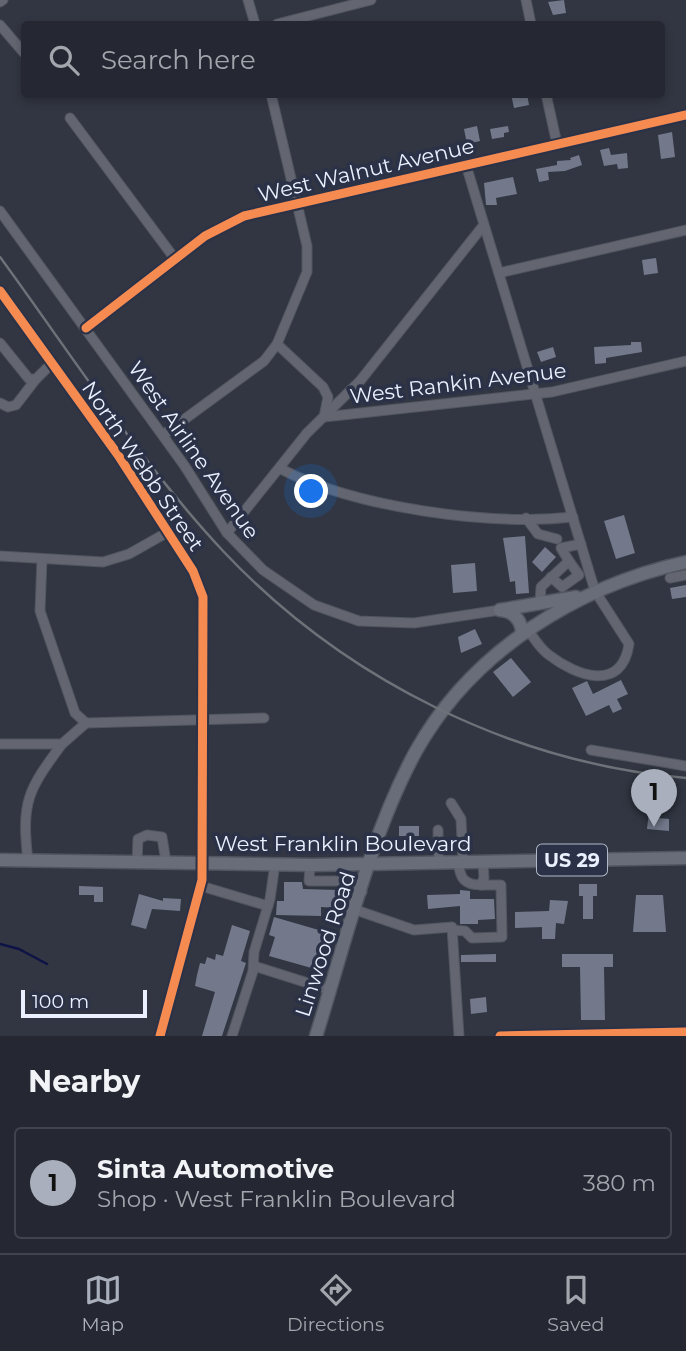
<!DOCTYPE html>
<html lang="en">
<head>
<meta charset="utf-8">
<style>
  body { margin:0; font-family:Montserrat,sans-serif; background:#31343e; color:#f1f3f6 }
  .scale { position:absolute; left:21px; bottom:18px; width:126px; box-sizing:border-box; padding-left:7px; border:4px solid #eaf0fe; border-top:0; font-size:19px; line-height:24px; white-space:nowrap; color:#eaf0fe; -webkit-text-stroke:5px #2b3248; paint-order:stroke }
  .you { position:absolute; left:312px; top:492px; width:24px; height:24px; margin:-18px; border:5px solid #fff; border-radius:50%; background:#1a73e8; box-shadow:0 0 0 10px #1a73e833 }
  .badge { display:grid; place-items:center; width:46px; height:46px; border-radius:50%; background:#a9afbc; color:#111; font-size:23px; font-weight:700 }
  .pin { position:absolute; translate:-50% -58px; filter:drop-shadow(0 2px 4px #0008) }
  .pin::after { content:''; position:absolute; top:37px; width:24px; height:21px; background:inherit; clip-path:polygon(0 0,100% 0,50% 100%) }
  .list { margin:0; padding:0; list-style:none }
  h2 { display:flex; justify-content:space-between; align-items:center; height:91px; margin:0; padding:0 28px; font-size:30px }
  h2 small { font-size:23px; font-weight:400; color:#a3a6ac }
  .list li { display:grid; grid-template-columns:46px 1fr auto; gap:21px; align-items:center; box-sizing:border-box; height:112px; margin:0 14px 14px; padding:0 14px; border:2px solid #42444d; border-radius:7px }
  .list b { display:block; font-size:26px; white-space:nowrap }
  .list p { margin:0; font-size:23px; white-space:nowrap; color:#a3a6ac }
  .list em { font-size:23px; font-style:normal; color:#a3a6ac }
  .icon { flex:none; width:38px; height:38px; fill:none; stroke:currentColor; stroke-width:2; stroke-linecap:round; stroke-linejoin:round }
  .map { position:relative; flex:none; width:686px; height:1036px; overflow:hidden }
  .search { position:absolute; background:#252832; box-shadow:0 4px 10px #0003; left:21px; right:21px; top:21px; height:77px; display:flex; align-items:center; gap:18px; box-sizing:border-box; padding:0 24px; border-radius:7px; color:#a3a6ac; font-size:26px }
  .sheet { height:217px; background:#252832 }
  nav { display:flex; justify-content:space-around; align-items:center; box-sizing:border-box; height:98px; border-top:2px solid #42444d; background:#252832; font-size:19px; color:#a3a6ac }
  nav a { display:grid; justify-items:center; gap:4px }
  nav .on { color:#a9afbc }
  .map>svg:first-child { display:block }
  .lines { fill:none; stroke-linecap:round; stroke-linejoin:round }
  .stream { stroke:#0d1346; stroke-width:2.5 }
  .building { fill:#73798b }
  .minor-casing { stroke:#50555f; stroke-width:11 }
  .major-casing { stroke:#50555f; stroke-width:15 }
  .minor { stroke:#636670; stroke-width:9 }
  .major { stroke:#696d79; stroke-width:12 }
  .rail { stroke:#6d7279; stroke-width:2.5 }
  .cycleway-casing { stroke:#2b3248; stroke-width:13 }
  .cycleway { stroke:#f68b52; stroke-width:9 }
  .labels { text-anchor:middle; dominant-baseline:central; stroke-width:7; stroke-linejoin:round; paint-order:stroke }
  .shield { fill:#2b3248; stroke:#b1b7c7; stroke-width:2 }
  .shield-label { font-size:19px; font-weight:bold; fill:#eaf0fe }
  .street-label { font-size:21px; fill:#eaf0fe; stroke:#2b3248 }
</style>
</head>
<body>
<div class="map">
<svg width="686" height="1036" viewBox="0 0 686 1036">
  <rect width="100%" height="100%" fill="#313642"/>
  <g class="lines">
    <path class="stream" d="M0,944l19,5 28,15"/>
  </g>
  <g class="building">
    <path d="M564,0l2,13 -13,2 -5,-13z"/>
    <path d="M511,94h16l2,11 -15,3z"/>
    <path d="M477,126l3,15 -13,3 -3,-15z"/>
    <path d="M508,126l1,6 -5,1v4l-12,2 -2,-10z"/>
    <path d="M672,132l3,25 -14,2 -3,-24z"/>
    <path d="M609,148l2,7 16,-2 1,15 -10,1 -1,-5 -13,2 -4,-16z"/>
    <path d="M579,155l3,10 -17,6 -17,1 1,8 -10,2 -3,-13 21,-4v-4l14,-1 -1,-2z"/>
    <path d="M513,177l4,17 -21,4 1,7h-11l-2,-22z"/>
    <path d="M656,258l2,15 -14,2 -2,-15z"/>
    <path d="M631,342h10l1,10 -36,6v5l-11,1 -1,-17 37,-2z"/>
    <path d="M553,347l3,10 -15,5 -4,-10z"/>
    <path d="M624,515l11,38 -19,6 -12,-38z"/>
    <path d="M525,536l4,57 -13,1 -1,-13 -5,1 -7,-44z"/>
    <path d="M545,547l11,10 -14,15 -10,-10z"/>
    <path d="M475,563l2,28 -24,2 -2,-28z"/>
    <path d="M686,585v12l-14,2 -2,-11z"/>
    <path d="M475,629l7,15 -21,9 -3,-16z"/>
    <path d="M511,658l20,24 -18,15 -20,-25z"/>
    <path d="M621,680l7,14 -11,5 5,10 -9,4 -4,-8 -23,11 -14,-28 15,-7 6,13z"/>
    <path d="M649,811h11l-1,7 10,1v12l-22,-2z"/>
    <rect x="399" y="826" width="20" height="10"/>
    <path d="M284,882h18l1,7 35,1v18l-17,-1v9l-45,-1 1,-14h7z"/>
    <path d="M579,884h18v12h-4v23h-10v-23h-4z"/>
    <path d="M79,886l24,1v15h-9v-7h-15z"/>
    <path d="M460,890l10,1v8h24l1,20 -17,1v4h-18v-18l-32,3 -1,-14 33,-1z"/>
    <path d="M139,894l24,7v-3l18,1 -1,12 -28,-2 -6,20 -15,-4z"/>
    <path d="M636,895h27l3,37h-33z"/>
    <path d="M550,900l18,1 -4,23 -8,-1 -1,16h-13v-12l-27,1v-16l34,-1z"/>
    <path d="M274,917l55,16 -14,36 -46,-13 6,-19 -6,-2z"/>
    <path d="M232,925l18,6 -9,30 5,2 -24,73h-20l13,-44 -20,-6 2,-11 3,-12 5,1 2,-7 8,3 1,-6 7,2z"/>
    <path d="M496,954v8h-35v-7z"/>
    <path d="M562,954h51v13h-9l1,53h-24l-1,-53h-18z"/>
    <path d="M486,997l1,15 -16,2 -1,-15z"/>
  </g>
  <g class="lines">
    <defs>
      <g id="minor">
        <path d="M248,0l7,24"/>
        <path d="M526,0l5,24"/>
        <path d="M0,2l3,-2"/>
        <path d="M277,24l94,-24"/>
        <path d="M0,25l24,28"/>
        <path d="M546,94l11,50"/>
        <path d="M70,118l105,141"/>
        <path d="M466,165l129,426 34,53c-7,49 -53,32 -80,11 -9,-6 -15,-17 -21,-25"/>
        <path d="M0,211l184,254 43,68 36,37 51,35 45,16 55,2 86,-13"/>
        <path d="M499,273l187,-43"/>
        <path d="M0,291l118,164 75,116 10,26 -1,283 -42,156"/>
        <path d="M86,328l119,-92 39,-20 442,-101"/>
        <path d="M0,343l29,36h7l16,-16"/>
        <path d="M277,344l46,43 5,10 -4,20 228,-25 134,-31"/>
        <path d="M0,403l8,4 8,-2 20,-26"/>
        <path d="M163,435l101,-74 13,-17 30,-72v-26l-36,-152"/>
        <path d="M281,469c75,39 209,57 292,48"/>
        <path d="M526,518l12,16 19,5"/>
        <path d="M227,533l80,-100 53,-52 123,-155"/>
        <path d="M0,556l103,6 26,-8 39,-22"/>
        <path d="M42,559l-2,52 35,102 11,10"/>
        <path d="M551,577l11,10 17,-12 -10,-14"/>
        <path d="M670,578l16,-3"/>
        <path d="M540,602l1,-15 28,-26 -8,-13 20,-4"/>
        <path d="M0,744h62l24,-21 178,-5"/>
        <path d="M591,750l95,16"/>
        <path d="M451,803l10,16 2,43"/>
        <path d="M438,830l1,33"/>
        <path d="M28,861c-7,-60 0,-71 34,-117"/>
        <path d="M137,862l1,-23 9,-4 15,2 4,25"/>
        <path d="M458,862c2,16 6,23 23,23l3,-7 -1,-16"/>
        <path d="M310,865l-1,16h30l10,11h13"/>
        <path d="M201,886l67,20"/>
        <path d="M356,910l58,20 38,-3 7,109"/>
        <path d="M452,930l13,1 7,7 30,-1 -1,-52h-20"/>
        <path d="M254,966l76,24"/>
        <path d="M232,1036l21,-65 1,-19 16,-53 5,-35"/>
        <path d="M500,1036l186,-4"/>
      </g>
      <g id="major">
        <path d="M500,610l76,-13"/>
        <path d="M500,610c14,1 22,11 22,24"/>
        <path d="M0,860l313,5 373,-7"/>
        <path d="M316,1036c29,-92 54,-201 100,-285 56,-100 161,-165 270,-189"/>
      </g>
    </defs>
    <use href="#minor" class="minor-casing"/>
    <use href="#major" class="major-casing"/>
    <use href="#minor" class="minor"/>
    <use href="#major" class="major"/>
    <path class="rail" d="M0,257c71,97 143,209 224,295 120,127 288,211 462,226"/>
    <defs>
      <g id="cycleway">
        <path d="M0,291l118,164 75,116 10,26 -1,283 -42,156"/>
        <path d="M86,328l119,-92 39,-20 442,-101"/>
        <path d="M500,1036l186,-4"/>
      </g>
    </defs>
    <use href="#cycleway" class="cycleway-casing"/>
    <use href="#cycleway" class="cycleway"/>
  </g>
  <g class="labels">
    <rect class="shield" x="537" y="844.5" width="70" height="31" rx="5"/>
    <g class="shield-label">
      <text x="572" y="860">US 29</text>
    </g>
    <g class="street-label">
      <text transform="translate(366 170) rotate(-13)">West Walnut Avenue</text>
      <text transform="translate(458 383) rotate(-7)">West Rankin Avenue</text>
      <text transform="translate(194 450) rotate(55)">West Airline Avenue</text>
      <text transform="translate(143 466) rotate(56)">North Webb Street</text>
      <text x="343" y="843">West Franklin Boulevard</text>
      <text transform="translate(325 944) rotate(-72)">Linwood Road</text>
    </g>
  </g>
</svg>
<div class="scale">100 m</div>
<div class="you"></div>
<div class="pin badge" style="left:654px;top:827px">1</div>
<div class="search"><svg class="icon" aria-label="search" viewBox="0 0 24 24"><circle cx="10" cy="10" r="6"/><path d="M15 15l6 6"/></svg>Search here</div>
</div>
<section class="sheet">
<h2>Nearby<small></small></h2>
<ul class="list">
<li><span class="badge">1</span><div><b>Sinta Automotive</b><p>Shop · West Franklin Boulevard</p></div><em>380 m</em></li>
</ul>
</section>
<nav>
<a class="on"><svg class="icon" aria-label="map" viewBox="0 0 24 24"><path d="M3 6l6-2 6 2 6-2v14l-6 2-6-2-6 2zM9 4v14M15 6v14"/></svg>Map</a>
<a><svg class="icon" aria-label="directions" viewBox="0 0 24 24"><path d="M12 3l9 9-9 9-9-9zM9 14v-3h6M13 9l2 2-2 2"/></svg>Directions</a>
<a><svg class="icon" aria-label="saved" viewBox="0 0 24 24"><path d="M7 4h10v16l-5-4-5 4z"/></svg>Saved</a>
</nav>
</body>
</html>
